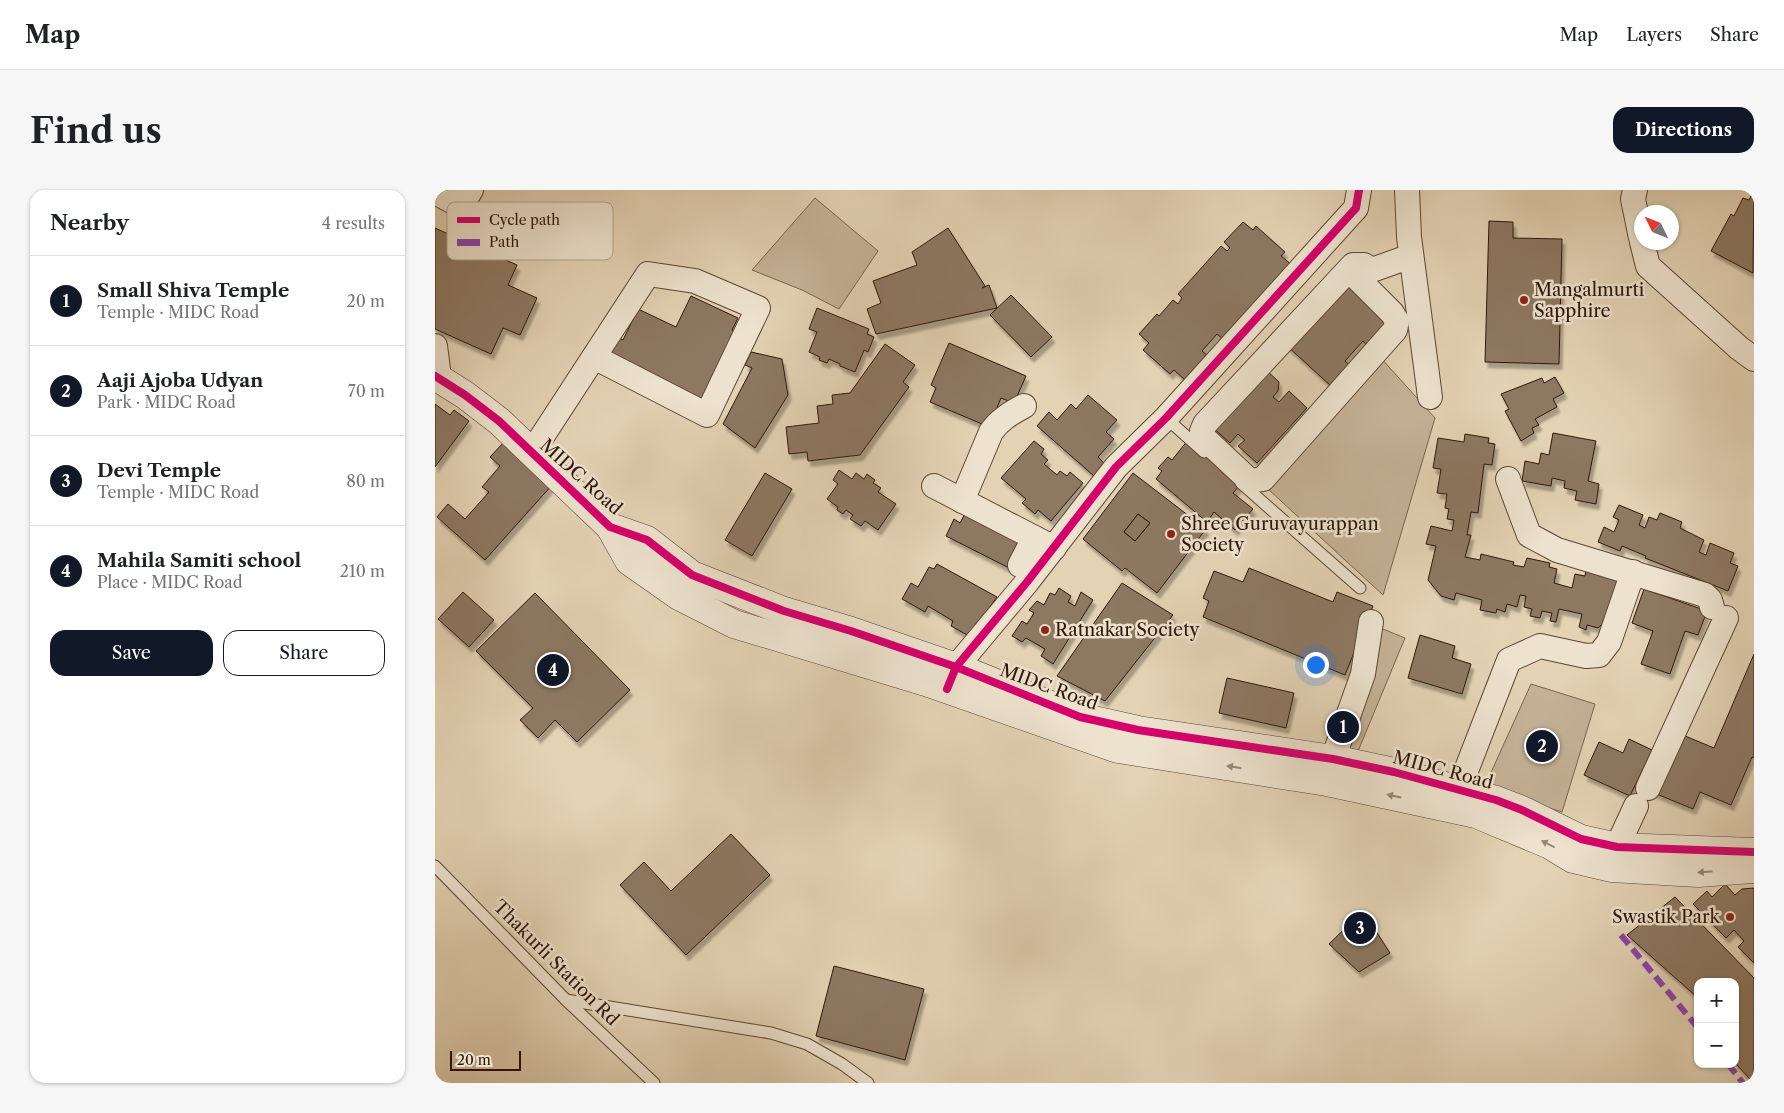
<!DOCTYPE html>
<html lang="en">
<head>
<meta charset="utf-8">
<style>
  body { margin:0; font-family:"Libre Caslon Text",serif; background:#f6f6f6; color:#202124 }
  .controls { position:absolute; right:15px; bottom:15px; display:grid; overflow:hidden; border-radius:10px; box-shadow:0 1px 4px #0004 }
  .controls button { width:45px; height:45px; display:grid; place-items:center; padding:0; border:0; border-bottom:1px solid #e0e0e0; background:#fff; color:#202124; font:25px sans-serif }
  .compass { position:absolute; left:1199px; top:15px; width:45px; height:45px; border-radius:50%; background:#fff; box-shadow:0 1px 4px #0004; rotate:313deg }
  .scale { position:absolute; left:15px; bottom:12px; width:71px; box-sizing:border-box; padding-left:5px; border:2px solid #30170a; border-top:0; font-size:14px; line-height:18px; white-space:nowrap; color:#30170a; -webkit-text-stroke:4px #ede2ce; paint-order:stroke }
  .you { position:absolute; left:880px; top:474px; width:18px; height:18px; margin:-12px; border:4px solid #fff; border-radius:50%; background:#1a73e8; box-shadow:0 0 0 8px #1a73e833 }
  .badge { display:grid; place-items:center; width:32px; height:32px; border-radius:50%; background:#111827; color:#fff; font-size:16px; font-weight:700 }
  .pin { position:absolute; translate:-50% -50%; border:2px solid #fff; box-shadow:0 1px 5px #0006 }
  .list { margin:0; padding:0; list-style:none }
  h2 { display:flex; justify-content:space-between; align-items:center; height:65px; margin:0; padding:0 20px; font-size:21px }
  h2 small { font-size:16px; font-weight:400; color:#757577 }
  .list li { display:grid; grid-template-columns:32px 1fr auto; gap:15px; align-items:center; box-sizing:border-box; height:90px; padding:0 20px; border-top:1px solid #e0e0e0 }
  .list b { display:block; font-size:19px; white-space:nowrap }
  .list p { margin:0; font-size:16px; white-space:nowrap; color:#757577 }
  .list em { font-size:16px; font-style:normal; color:#757577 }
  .actions { display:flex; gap:10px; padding:15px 20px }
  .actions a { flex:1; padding:11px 0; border:1px solid #111827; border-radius:15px; text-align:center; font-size:18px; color:#111827 }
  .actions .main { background:#111827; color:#fff }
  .map { position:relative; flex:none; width:1319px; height:893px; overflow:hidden; border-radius:15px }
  header { display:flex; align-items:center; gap:30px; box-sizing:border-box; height:70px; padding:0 25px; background:#fff; border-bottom:1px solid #e0e0e0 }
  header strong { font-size:24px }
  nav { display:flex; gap:28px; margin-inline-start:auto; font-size:18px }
  .intro { display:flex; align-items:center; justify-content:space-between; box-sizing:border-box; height:120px; padding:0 30px }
  h1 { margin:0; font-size:35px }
  .button { padding:12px 22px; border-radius:15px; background:#111827; color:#fff; font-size:18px; font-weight:700 }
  main { display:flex; gap:30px; padding:0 30px }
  aside { flex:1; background:#fff; border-radius:15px; box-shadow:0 1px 4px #0004 }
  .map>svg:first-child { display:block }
  .green { fill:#c5b297; stroke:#7a6450 }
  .building { fill:#8d7862; stroke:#30170a; fill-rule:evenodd; filter:url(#shadow) }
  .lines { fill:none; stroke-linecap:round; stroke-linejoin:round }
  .service-casing { stroke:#5d4634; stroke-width:13 }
  .minor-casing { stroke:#5d4634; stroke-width:26 }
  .tertiary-casing { stroke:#5d4634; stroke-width:29 }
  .service { stroke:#ede2ce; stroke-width:11 }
  .minor { stroke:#ede2ce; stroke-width:24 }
  .tertiary { stroke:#ede2ce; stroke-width:28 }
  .quiet { stroke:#8e44ad; stroke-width:6; stroke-dasharray:12 6; stroke-linecap:butt }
  .cycleway-casing { stroke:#ede2ce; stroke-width:11 }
  .cycleway { stroke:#d6006c; stroke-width:8 }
  .oneway { fill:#988776 }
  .poi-dot { fill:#8f2418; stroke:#ede2ce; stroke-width:2 }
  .labels { text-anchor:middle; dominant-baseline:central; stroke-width:5; stroke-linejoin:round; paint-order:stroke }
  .poi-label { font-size:18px; fill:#30170a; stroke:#ede2ce; text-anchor:start }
  .street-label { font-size:18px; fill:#30170a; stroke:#ede2ce }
  .key { fill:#ede2ce; stroke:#b4a593; stroke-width:1 }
  .key-label { font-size:14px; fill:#30170a }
</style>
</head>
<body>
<header>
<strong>Map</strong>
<nav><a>Map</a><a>Layers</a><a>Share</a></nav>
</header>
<div class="intro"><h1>Find us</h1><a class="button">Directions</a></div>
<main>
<aside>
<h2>Nearby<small>4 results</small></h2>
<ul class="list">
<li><span class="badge">1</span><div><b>Small Shiva Temple</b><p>Temple · MIDC Road</p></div><em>20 m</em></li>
<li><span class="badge">2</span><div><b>Aaji Ajoba Udyan</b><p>Park · MIDC Road</p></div><em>70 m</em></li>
<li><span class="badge">3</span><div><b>Devi Temple</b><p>Temple · MIDC Road</p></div><em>80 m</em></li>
<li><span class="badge">4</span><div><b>Mahila Samiti school</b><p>Place · MIDC Road</p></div><em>210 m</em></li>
</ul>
<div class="actions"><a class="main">Save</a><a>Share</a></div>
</aside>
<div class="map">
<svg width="1319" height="893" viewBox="0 0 1319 893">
  <defs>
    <filter id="shadow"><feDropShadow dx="3" dy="5.5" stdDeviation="1" flood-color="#0004"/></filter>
  </defs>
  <rect width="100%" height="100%" fill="#e3d2b4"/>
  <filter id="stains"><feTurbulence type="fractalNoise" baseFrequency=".004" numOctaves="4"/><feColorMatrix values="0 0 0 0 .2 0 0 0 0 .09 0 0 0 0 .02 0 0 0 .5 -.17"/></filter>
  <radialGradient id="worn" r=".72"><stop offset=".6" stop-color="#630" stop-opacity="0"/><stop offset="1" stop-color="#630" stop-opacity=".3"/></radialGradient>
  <g class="green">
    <path d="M380,8l63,53 -39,58 -37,-19 -50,-20z"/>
    <path d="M945,167l55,61 -52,177 -115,-106z"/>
    <path d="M938,435l32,13 -49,118 -28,-8z"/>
    <path d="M1096,494l64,20 -33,108 -78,-24z"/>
  </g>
  <g class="building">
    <path d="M1315,0h4l-1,83 -42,-22 20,-37 3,2 9,-18 6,2 3,-6 -3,-2z"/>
    <path d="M1054,31l24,1v16l49,1 -3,125 -74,-2z"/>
    <path d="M808,32l10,8 3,-4 29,26 -4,4 11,9 -68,75 -7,-6 -15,17 5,4 -22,25 -11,-10 -4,4 -27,-24 6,-7 -10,-9 18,-20 2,2 14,-16 5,4 4,-6 -4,-4 43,-48 6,5 3,-3 -6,-6z"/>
    <path d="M0,38l82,37 -9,20 29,13 -17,37 -17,-7 -12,26 -56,-25z"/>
    <path d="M513,38l37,58 -3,2 7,-3 8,23 -121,26 -9,-25 14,-6 -8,-22 44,-16 -5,-13z"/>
    <path d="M909,92l46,41 -22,24 -5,-6 -18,20 6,5 -19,21 -46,-42z"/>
    <path d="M576,105l41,42 -21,20 -41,-42z"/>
    <path d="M256,106l47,22 -6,12 4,2 -34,73 -97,-46 11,-23 7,4 15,-31 38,18z"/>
    <path d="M382,118l52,21 -2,5 7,3 -6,15 -4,-2 -9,22 -15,-6v-2l-11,-5 -2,4 -8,-3 1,-3 -11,-5 8,-20 -8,-3z"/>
    <path d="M514,153l77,33 -12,27 -13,-5 -12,29 -59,-25 6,-14 -5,-3z"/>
    <path d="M450,154l30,21 -12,17 6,5 -49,68 -52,6 -1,-9 -18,2 -3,-27 33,-4 -2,-17 16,-2 -1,-9 18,-2z"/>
    <path d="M316,162l31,7 6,36 -33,53 -32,-24 29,-56 -7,-3z"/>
    <path d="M829,178l15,14 -1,9 -5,6 6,5 10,-11 18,17 -50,55 -19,-17 7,-6 -7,-6 -8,9 -19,-17z"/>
    <path d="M1120,187l9,16 -11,6 4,8 -22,12 4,6 -7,3 2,5 -13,8 -16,-30 4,-2 -8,-15 41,-16 2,5z"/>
    <path d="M653,205l29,25 -11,12 8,7 -16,18 7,7 -11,12 -57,-50 12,-14 8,8 14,-16 5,5z"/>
    <path d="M0,214l15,11 4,-5 15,11 -34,46z"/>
    <path d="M1118,243l43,8 -8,40 11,3 -3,20 -21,-4 2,-9 -13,-3 1,-7 -13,-3 -1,8 -29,-5 3,-20 14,3 2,-11 8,2z"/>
    <path d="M1030,244l24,4 -1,5 7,1 -3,21 -8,-1 -6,49 -7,-1 -4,23h4l-6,22 15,3 1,-6 33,8 -1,3 11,2 3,-9 23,5 -1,4 8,2 -3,14 18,5 3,-14 10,2 1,-6 32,7 -10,42 -10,9 -11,-3 -1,5 -7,-3 3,-13 -23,-5 -3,13 -6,-1 2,-8 -10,-2 -2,7 -10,-2 2,-7 -8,-2 2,-11 -6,-1 -3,12 -10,-3 -2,8 -8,-3 -1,4 -16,-3 2,-10 -26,-7 -2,7 -13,-4 -13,-16 8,-34 -10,-2 5,-18 21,5 2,-11 -7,-1 2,-10 -4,-1 2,-14 -10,-1 4,-24 -8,-1 5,-30 26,4z"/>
    <path d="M753,250l53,44 -8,9 20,16 -18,21 -21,-18 -7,10 -51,-43 6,-8 -4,-3 10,-11 4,3z"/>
    <path d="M599,251l10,8 -3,5 7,6 -4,4 13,11 3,-4 7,5 3,-4 13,11 -32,38 -13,-11 -3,4 -13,-11 4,-4 -25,-21z"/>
    <path d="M69,252l48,43 -67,75 -48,-43 11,-13 17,15 24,-27 -7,-5 18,-21 -10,-9z"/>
    <path d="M404,280l13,9 4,-6 8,6 3,-5 8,6 -2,3 8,5 -3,4 18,12 -18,26 -13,-9 -4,5 -11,-7 3,-4 -7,-5 -3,4 -6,-4 1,-3 -11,-8 11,-15 -5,-4z"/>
    <path d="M330,283l27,16 -40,67 -27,-16z"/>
    <path d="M698,283l73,56 -49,64 -32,-25 -3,3 -39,-32zM703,324l12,9 -15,18 -11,-9z"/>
    <path d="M1184,315l24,10 -4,10 6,3 4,-11 8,3 3,-7 22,9 -2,6 24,12 -5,12 7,3 4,-12 24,10 -4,10 8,3 -10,25 -83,-33 1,-2 -24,-10 -2,5 -22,-9 6,-15 10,5 5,-12 -6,-3z"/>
    <path d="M532,320l62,32 -14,29 -69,-35 8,-17 6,4z"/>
    <path d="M703,324l12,9 -15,18 -11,-9z"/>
    <path d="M502,374l60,33 -28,39 -18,-10 2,-5 -25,-15 -3,6 -23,-13 9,-16 7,4 11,-20 5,2z"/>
    <path d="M814,378l84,34 4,-10 36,14 -28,69 -142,-58 6,-16 -6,-3 11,-27 29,11z"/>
    <path d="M687,393l51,32 -68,86 -48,-25z"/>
    <path d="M624,398l12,8 -3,6 7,4 6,-14 12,8 -40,64 -12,-8 4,-7 -19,-11 -4,4 -10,-6 10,-15 5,3 7,-11 -5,-3 8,-9 7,4 6,-12 5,2z"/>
    <path d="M1209,399l63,22 -9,24 -13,-4 -15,43 -29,-10 12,-33 -21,-8z"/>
    <path d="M28,402l31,28 -25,27 -31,-28z"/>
    <path d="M100,403l95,97 -53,52 -22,-22 -17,18 -18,-18 13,-12 -57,-57z"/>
    <path d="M985,445l35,11 -3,12 19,6 -9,30 -54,-16z"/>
    <path d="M1319,464v104l-2,-1 -21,48 -31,-13 -7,17 -41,-17 26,-59 36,15z"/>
    <path d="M792,488l67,15 -8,35 -67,-15z"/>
    <path d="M1194,549l23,11 -22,46 -46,-21 15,-33 24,11z"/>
    <path d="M296,644l39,41 -84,80 -66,-70 24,-23 27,29z"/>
    <path d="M1290,694l10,11 7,-6 12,-1v75l-16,-16 6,-6 -10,-11 -8,8 -33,-34 14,-13 5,6z"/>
    <path d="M1240,707l79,81v97l-4,4 -15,-16v-81h-37v16l-71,-63z"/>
    <path d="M928,721l27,42 -31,19 -30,-28z"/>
    <path d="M399,776l90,23 -19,71 -89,-24z"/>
  </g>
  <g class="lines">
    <defs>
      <g id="service">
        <path d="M731,228l38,34"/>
        <path d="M806,293l119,105"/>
        <path d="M0,676l131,134 88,83"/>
        <path d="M131,810l205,33 36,11 35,20 26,19"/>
      </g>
      <g id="minor">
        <path d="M972,0l2,47 21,160"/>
        <path d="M1200,0l-2,9 8,39"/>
        <path d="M0,2l26,14 10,-16"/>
        <path d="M1207,52l6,24 91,82 15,11"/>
        <path d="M914,80l43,43 5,8 -2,9 -132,149 -13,2 -47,-44 -1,-6 3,-7 148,-159h11l8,5 39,-14"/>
        <path d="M0,156l4,31"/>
        <path d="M97,262l116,-178 47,7 63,27 -51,107 -113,-58"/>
        <path d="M1073,289l21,56 28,15 148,45 5,5 2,7"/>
        <path d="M499,296l120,62"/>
        <path d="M527,311l29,-69c8,-12 20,-19 33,-26"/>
        <path d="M585,375l14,-27"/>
        <path d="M514,494l7,-17 71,-85 89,-115 50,-49 190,-210 3,-18"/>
        <path d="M893,587l5,-18 30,-85 8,-52"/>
        <path d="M1213,598l78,-170"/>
        <path d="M1017,617l57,-147 31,-14 46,10 13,-1 10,-13 24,-70"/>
        <path d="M1177,674l5,-17 19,-41"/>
      </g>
      <g id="tertiary">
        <path d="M0,186l30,19 34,26 111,106 37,13 45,35 92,36 67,20 105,36 124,50 58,13 195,29 61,13 102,28 26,10 59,29 36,8 137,5"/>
        <path d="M175,337l19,34 50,35 55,28 192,58 192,67 209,33 149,32 74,31 23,14 38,9 87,5 56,-4"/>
      </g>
    </defs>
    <use href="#service" class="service-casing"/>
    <use href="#minor" class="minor-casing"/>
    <use href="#tertiary" class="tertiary-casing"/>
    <use href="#service" class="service"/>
    <use href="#minor" class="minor"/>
    <use href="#tertiary" class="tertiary"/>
    <g class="quiet">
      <path d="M1186,745l77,93"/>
      <path d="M1293,874l15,19"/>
    </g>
    <defs>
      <g id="cycleway">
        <path d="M0,186l30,19 34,26 111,106 37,13 45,35 92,36 67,20 105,36 124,50 58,13 195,29 61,13 102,28 26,10 59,29 36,8 137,5"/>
        <path d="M512,499l9,-22 71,-85 89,-115 50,-49 190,-210 3,-18"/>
      </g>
    </defs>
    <use href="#cycleway" class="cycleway-casing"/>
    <use href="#cycleway" class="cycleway"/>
  </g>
  <defs><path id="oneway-solid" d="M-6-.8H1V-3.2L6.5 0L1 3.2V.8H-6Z" transform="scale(1.25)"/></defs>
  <g class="oneway">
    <use href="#oneway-solid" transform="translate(799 577) rotate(-171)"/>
    <use href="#oneway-solid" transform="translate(959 606) rotate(-168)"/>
    <use href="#oneway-solid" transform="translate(1113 654) rotate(-153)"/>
    <use href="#oneway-solid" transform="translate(1270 682) rotate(176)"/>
  </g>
  <g class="poi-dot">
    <circle cx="1089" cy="110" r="5"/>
    <circle cx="736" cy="344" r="5"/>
    <circle cx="610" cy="440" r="5"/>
    <circle cx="1295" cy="727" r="5"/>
  </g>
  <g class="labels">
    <g class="poi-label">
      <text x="1099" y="100">Mangalmurti<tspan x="1099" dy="21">Sapphire</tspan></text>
      <text x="746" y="334">Shree Guruvayurappan<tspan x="746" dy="21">Society</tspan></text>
      <text x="620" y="440">Ratnakar Society</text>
      <text x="1285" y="727" text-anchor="end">Swastik Park</text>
    </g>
    <g class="street-label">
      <text transform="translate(146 287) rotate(42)">MIDC Road</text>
      <text transform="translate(614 497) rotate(20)">MIDC Road</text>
      <text transform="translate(1008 580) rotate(15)">MIDC Road</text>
      <text transform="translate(121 773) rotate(45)">Thakurli Station Rd</text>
    </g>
  </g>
  <rect x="12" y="12" width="166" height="58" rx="8" class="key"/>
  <rect x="22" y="27" width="23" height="6" fill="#d6006c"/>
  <rect x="22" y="49" width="23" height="7" fill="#8e44ad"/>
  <g class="key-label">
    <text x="54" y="35">Cycle path</text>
    <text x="54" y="57">Path</text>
  </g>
  <rect width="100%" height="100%" filter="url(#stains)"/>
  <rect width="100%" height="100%" fill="url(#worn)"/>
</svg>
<div class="controls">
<button>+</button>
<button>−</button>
</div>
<svg class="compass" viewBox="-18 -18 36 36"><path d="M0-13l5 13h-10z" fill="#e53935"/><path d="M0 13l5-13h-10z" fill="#757577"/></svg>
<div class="scale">20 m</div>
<div class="you"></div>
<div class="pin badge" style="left:908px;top:537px">1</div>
<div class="pin badge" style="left:1107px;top:556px">2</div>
<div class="pin badge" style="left:925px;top:738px">3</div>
<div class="pin badge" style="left:118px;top:480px">4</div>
</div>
</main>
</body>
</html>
